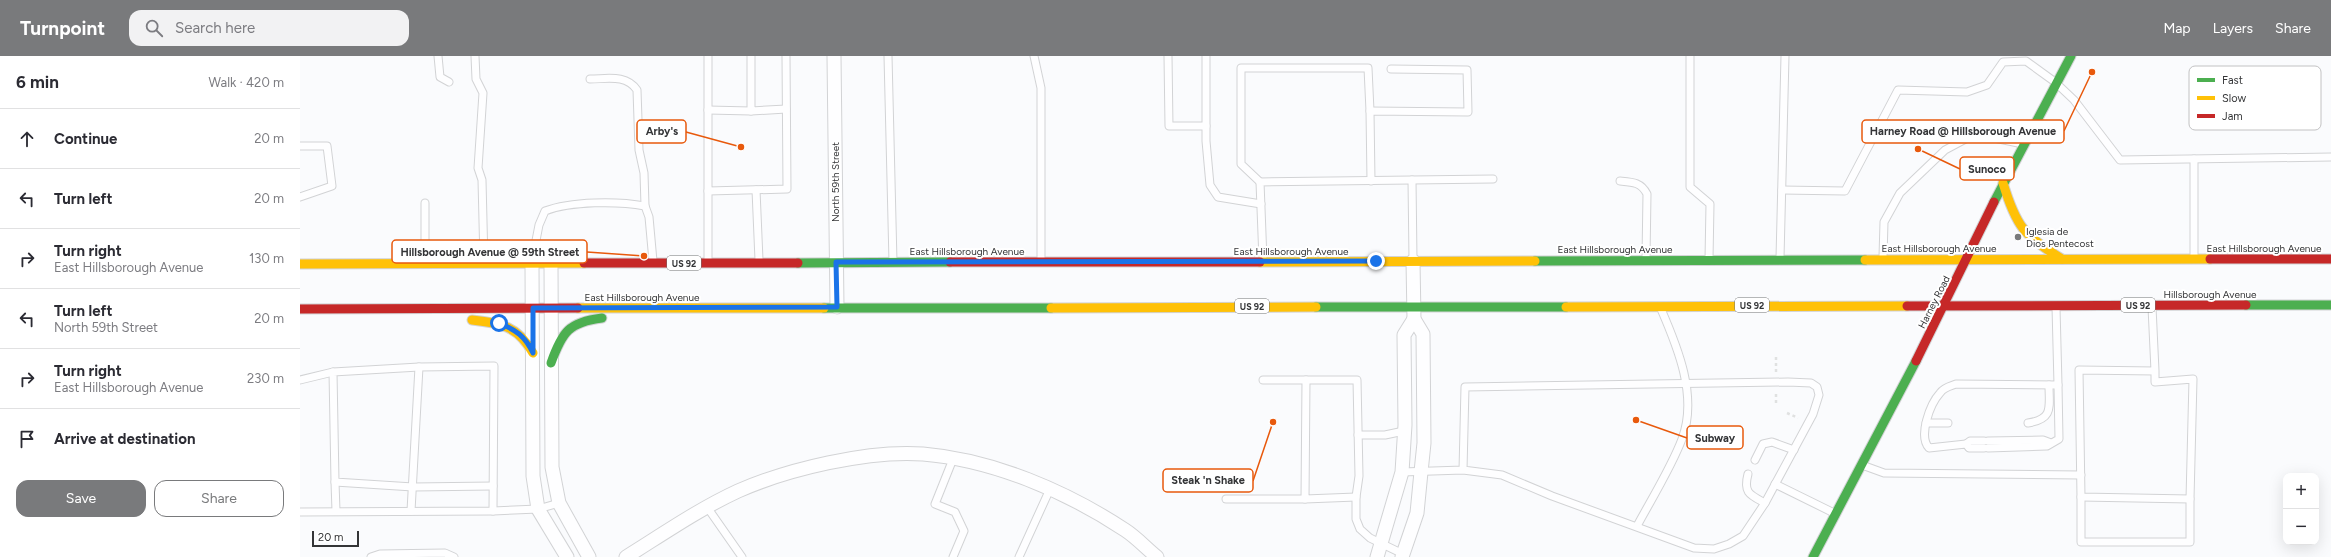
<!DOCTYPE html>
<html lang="en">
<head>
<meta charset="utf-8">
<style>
  body { margin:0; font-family:Figtree,sans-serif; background:#f2f2f3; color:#2b2b33 }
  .controls { position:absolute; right:12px; bottom:12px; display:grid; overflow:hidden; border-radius:8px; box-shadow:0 4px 16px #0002 }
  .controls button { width:36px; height:36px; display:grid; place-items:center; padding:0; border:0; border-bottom:1px solid #e1e1e2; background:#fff; color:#2b2b33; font:20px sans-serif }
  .scale { position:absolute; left:12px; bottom:10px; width:47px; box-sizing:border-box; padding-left:4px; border:2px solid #343537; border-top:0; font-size:11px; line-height:14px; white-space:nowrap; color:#343537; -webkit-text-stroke:3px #fff; paint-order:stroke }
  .stop { position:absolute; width:12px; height:12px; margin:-9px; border:3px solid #1a73e8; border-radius:50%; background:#fff }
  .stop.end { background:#1a73e8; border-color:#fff; box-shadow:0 1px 4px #0008 }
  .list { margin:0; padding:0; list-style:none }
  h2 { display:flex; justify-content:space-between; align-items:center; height:52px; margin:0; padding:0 16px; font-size:17px }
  h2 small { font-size:13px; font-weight:400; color:#7c7c81 }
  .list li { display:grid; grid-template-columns:26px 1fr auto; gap:12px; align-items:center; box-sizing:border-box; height:60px; padding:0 16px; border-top:1px solid #e1e1e2 }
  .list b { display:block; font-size:15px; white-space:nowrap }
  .list p { margin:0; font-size:13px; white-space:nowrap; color:#7c7c81 }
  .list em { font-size:13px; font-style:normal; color:#7c7c81 }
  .actions { display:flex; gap:8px; padding:12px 16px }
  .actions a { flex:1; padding:9px 0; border:1px solid #797a7c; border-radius:12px; text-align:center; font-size:14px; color:#797a7c }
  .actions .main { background:#797a7c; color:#fff }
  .icon { flex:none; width:22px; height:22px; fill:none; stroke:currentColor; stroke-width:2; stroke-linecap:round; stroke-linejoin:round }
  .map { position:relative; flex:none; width:2031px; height:501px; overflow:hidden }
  header { display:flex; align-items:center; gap:24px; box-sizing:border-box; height:56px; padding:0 20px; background:#797a7c; color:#fff }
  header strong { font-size:19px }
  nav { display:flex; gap:22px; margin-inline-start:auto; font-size:14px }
  .search { width:280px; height:36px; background:#f2f2f3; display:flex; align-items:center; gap:10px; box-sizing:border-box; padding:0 14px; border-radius:12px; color:#7c7c81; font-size:15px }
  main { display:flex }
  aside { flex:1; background:#fff }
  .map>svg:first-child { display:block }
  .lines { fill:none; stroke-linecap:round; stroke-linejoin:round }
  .lane-casing { stroke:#d2d3d5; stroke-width:9 }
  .street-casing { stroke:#d2d3d5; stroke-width:15 }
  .fast-casing { stroke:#d2d3d5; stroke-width:11 }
  .slow-casing { stroke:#d2d3d5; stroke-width:11 }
  .jam-casing { stroke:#d2d3d5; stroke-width:11 }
  .path { stroke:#e0e1e1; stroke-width:2.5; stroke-dasharray:3 3; stroke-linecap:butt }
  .lane { stroke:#fefeff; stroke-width:7 }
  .street { stroke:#fefeff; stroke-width:13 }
  .fast { stroke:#4caf50; stroke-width:9 }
  .slow { stroke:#ffc107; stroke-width:9 }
  .jam { stroke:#c62828; stroke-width:9 }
  .route { stroke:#1a73e8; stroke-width:5 }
  .poi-dot { fill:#797a7c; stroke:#fff; stroke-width:1.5 }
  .labels { text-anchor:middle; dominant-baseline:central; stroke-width:4; stroke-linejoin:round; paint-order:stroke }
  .shield { fill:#fff; stroke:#717273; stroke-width:1 }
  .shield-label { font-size:9px; font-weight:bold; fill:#343537 }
  .street-label { font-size:10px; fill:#343537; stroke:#fff }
  .poi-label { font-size:10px; fill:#343537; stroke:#fff; text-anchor:start }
  .key { fill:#fff; stroke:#c2c2c3; stroke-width:1 }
  .key-label { font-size:11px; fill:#343537 }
  .leader { fill:none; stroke:#e8590c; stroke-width:1.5 }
  .callout-dot { fill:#e8590c; stroke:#fff; stroke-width:1.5 }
  .callout { fill:#fff; stroke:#e8590c; stroke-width:1.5 }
  .callout-label { font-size:11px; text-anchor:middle; font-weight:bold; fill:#343537 }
</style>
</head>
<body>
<header>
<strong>Turnpoint</strong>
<div class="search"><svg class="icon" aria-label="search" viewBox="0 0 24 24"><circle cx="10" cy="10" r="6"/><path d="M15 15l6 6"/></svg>Search here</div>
<nav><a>Map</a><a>Layers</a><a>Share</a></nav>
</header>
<main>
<aside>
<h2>6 min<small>Walk · 420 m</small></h2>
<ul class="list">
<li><svg class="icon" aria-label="ahead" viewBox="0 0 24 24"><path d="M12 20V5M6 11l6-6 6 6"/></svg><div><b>Continue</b></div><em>20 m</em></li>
<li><svg class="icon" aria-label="left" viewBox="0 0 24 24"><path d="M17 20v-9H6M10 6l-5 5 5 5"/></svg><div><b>Turn left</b></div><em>20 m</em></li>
<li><svg class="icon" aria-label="right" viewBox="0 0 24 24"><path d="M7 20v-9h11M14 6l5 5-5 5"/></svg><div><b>Turn right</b><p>East Hillsborough Avenue</p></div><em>130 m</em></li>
<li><svg class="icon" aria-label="left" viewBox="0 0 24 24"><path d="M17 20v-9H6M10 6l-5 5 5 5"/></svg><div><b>Turn left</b><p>North 59th Street</p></div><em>20 m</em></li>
<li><svg class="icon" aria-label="right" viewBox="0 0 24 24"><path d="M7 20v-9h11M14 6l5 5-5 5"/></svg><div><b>Turn right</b><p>East Hillsborough Avenue</p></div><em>230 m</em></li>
<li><svg class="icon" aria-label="arrive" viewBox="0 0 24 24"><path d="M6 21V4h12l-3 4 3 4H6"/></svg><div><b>Arrive at destination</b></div></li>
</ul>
<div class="actions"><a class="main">Save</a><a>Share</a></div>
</aside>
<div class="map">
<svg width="2031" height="501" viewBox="0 0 2031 501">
  <rect width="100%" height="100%" fill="#fafbfd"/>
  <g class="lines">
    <defs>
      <g id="lane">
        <path d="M138,0l2,21 9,5"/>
        <path d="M175,0l1,23 7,14 -5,75 4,12 2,82"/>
        <path d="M408,0v135l79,-2 -1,-133"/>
        <path d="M451,0v55l35,-2"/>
        <path d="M588,0l5,206"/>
        <path d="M734,0l7,32v172"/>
        <path d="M868,0l1,70h37"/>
        <path d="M906,0v85l4,44 8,12 43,7"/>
        <path d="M1390,0v131l20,17 -1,56"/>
        <path d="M290,23c17,0 36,-5 47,11l2,60 5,23 1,33"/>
        <path d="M408,54l43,1"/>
        <path d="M0,90h27l5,40 -32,11"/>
        <path d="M1894,103v99"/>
        <path d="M1112,124l1,79"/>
        <path d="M1071,125l-1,-70 98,1 -1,-42 -76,-1"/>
        <path d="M1320,125c12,1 21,1 27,13l-1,64"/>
        <path d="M960,126l-19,-18v-96h127l2,43"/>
        <path d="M456,134l3,70"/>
        <path d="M1482,134l63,1 53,-101 69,2 20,-7 16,-23 23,-1 29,21 19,18 46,60 211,-3"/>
        <path d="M408,135v70"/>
        <path d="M125,147v59"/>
        <path d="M1583,201l1,-35 16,-29 45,-43 30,-16 48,10"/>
        <path d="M1480,202l5,-202"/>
        <path d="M963,204l-3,-78 233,-3"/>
        <path d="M232,205l7,-36 6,-14c26,-10 73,-10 100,-5l4,11 4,44"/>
        <path d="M1852,251l3,64v11l38,-3 -3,120 -109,-2 -2,-127 76,1"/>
        <path d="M119,311l-86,5 2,110 78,5 80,-1"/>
        <path d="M0,324l33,-8"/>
        <path d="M963,324h94l2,96 -3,21v22l4,10 10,9 33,16"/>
        <path d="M1006,324l-1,119 51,-2"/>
        <path d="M1626,367h22"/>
        <path d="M1728,367c26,-4 21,-16 21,-38"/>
        <path d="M1058,379h27l19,-4"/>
        <path d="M1688,385l55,-1 8,3"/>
        <path d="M1666,388l4,-3h14"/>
        <path d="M1684,392h-15l-3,-4 -37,4c-11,-12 1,-44 11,-55 4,-6 11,-7 16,-9l102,1 -2,-78"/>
        <path d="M1688,392l59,-2 12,-7 -1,-54"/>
        <path d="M653,403l-18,45 20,8 9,19 -11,26"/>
        <path d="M1455,404l8,-16 9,-2 22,8"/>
        <path d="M1562,409l22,8 197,2"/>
        <path d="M1102,416l61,-2 2,-83 323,-5 23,1 6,4 2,8 -6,19 -48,89 -22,33 -14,8 -15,5 -20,-1 -142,-52 -50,-21 -39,-5"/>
        <path d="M1448,418c-5,19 2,21 17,29"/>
        <path d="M35,426l1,29"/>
        <path d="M1475,428l59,29"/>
        <path d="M1781,441v45h109v-43"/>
        <path d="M926,443h79"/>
        <path d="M407,451l35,50"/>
        <path d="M111,455l8,-144 75,-1 -1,145"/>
        <path d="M0,456l193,-1 45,-2 21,-6"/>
        <path d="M1337,470c14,-26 35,-60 45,-87 16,-42 -4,-91 -21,-130"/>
        <path d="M71,501l9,-3 65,-1 9,4"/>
        <path d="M719,501l31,-68"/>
      </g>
      <g id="street">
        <path d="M534,0l3,251"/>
        <path d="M232,208l1,212 5,33 29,48"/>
        <path d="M251,208l1,203 7,36 30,54"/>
        <path d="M326,501c37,-23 73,-48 112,-66 50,-22 130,-41 185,-37 70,6 143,37 202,76 11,7 21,18 32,27"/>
        <path d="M1077,501l25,-85 3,-47 -1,-90 10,-16"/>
        <path d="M1102,501l15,-44 4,-41 3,-29 -1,-109 -9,-15 -1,-58"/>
      </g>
      <g id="fast">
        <path d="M1694,146l77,-146"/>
        <path d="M1235,205l330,-1"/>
        <path d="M498,207l152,-1"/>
        <path d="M1946,249h85"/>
        <path d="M1016,251h250"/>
        <path d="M524,252h227"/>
        <path d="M251,307c11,-31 18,-41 51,-45"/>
        <path d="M1513,501l103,-196"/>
      </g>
      <g id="slow">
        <path d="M1703,127c13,43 21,53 59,76"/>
        <path d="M1565,204l345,-1"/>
        <path d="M960,206l275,-1"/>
        <path d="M0,208l284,-1"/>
        <path d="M1266,251l341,-1"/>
        <path d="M278,252h246"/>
        <path d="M751,252l265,-1"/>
        <path d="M172,264c29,3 46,6 61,33"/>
      </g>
      <g id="jam">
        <path d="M1910,203h121"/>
        <path d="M650,206h310"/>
        <path d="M284,207h214"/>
        <path d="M1607,250l339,-1"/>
        <path d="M0,253l278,-1"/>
        <path d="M1616,305l78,-159"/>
      </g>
    </defs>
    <use href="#lane" class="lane-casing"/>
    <use href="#street" class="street-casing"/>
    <use href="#fast" class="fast-casing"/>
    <use href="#slow" class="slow-casing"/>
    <use href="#jam" class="jam-casing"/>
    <g class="path">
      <path d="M1476,316v-15"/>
      <path d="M1476,347v-10"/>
      <path d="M1487,357l11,5"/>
    </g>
    <use href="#lane" class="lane"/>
    <use href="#street" class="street"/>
    <use href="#fast" class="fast"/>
    <use href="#slow" class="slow"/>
    <use href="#jam" class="jam"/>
  </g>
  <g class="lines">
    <path class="route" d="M199,267c17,7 26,13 34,30v-45l304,-1 -1,-45 540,-1"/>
  </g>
  <circle class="poi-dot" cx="1718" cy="181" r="4"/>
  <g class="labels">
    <g class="shield">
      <rect x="367" y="200" width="34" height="14" rx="3"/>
      <rect x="1435" y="242" width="34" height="14" rx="3"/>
      <rect x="1821" y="242" width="34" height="14" rx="3"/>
      <rect x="935" y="243" width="34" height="14" rx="3"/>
    </g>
    <g class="shield-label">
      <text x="384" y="207">US 92</text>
      <text x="1452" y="249">US 92</text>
      <text x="1838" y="249">US 92</text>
      <text x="952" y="250">US 92</text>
    </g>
    <g class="street-label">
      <text transform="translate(535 126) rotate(-90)">North 59th Street</text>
      <text x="1639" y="192">East Hillsborough Avenue</text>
      <text x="1964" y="192">East Hillsborough Avenue</text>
      <text x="1315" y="193">East Hillsborough Avenue</text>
      <text x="667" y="195">East Hillsborough Avenue</text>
      <text x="991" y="195">East Hillsborough Avenue</text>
      <text x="1910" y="238">Hillsborough Avenue</text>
      <text x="342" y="241">East Hillsborough Avenue</text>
      <text transform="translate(1634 246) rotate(-63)">Harney Road</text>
    </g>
    <g class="poi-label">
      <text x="1726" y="175">Iglesia de<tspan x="1726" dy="12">Dios Pentecost</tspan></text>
    </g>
  </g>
  <rect x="1889" y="10" width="132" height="64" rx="6" class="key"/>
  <rect x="1897" y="22" width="18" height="4" fill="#4caf50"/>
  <rect x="1897" y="40" width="18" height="4" fill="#ffc107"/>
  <rect x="1897" y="58" width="18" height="4" fill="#c62828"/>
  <g class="key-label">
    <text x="1922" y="28">Fast</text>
    <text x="1922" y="46">Slow</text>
    <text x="1922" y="64">Jam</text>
  </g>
  <path class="leader" d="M1792 16L1764 75M441 91L386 76M1618 93L1660 113M344 200L287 196M1336 364L1387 382M973 366L953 425"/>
  <g class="callout-dot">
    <circle cx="1792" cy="16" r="4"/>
    <circle cx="441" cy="91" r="4"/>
    <circle cx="1618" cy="93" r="4"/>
    <circle cx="344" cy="200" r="4"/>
    <circle cx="1336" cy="364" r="4"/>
    <circle cx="973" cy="366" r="4"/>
  </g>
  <g class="callout">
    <rect x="1562" y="64" width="202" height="23" rx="4"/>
    <rect x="337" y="64" width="49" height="23" rx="4"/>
    <rect x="1660" y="101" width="54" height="23" rx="4"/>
    <rect x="92" y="184" width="195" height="23" rx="4"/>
    <rect x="1387" y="370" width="56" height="23" rx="4"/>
    <rect x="863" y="413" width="90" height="23" rx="4"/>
  </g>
  <g class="callout-label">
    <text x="1663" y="79">Harney Road @ Hillsborough Avenue</text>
    <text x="362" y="79">Arby's</text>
    <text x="1687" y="117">Sunoco</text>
    <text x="190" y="200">Hillsborough Avenue @ 59th Street</text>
    <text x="1415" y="386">Subway</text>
    <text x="908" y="428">Steak 'n Shake</text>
  </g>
</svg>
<div class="controls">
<button>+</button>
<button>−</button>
</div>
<div class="scale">20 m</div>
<div class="stop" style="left:199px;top:267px"></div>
<div class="stop end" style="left:1076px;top:205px"></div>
</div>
</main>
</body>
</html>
